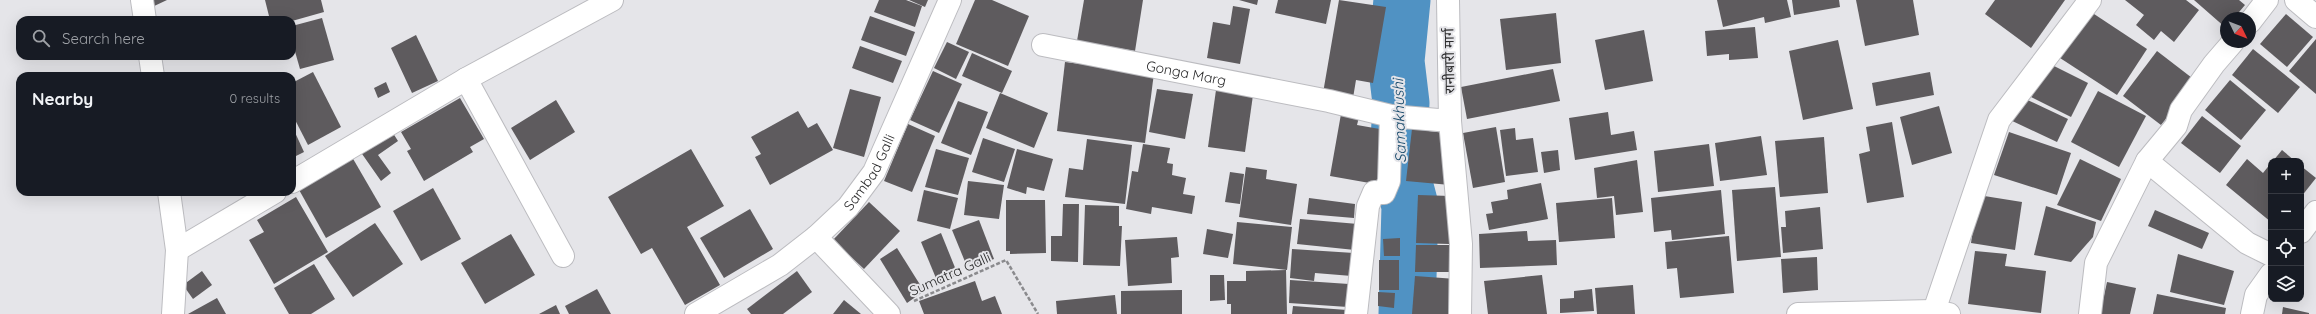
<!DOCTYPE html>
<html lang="en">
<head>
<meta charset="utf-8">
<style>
  body { margin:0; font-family:Quicksand,"Noto Sans Devanagari",sans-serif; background:#242831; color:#f1f3f6 }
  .controls { position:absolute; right:12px; bottom:12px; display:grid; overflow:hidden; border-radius:8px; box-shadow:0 4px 16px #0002 }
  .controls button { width:36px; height:36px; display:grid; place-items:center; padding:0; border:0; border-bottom:1px solid #363941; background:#171b24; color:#f1f3f6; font:20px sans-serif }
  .compass { position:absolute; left:2220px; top:12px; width:36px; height:36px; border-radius:50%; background:#171b24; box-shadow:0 4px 16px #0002; rotate:133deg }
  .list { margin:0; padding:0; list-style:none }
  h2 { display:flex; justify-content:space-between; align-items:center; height:52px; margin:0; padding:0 16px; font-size:17px }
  h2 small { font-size:13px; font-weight:400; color:#9ea1a6 }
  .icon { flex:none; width:22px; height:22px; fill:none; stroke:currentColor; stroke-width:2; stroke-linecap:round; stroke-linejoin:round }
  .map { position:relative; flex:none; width:2316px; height:314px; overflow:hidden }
  .search { position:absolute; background:#171b24; box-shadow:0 4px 16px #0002; left:16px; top:16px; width:280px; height:44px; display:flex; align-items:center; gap:10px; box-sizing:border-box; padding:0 14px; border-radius:12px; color:#9ea1a6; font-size:15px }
  .panel { position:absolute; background:#171b24; box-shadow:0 4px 16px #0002; left:16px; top:72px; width:280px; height:124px; border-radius:12px }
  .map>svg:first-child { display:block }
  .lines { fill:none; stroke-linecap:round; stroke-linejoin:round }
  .river { stroke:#5092c3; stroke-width:57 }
  .building { fill:#5e5b5e }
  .street-casing { stroke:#bcbcc0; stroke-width:24 }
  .secondary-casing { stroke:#bcbcc0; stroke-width:24 }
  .path { stroke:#8a8a8d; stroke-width:2.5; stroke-dasharray:4 2; stroke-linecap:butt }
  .street { stroke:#fff; stroke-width:22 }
  .secondary { stroke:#fff; stroke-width:22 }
  .labels { text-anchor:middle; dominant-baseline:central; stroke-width:4; stroke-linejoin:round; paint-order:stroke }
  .street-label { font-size:14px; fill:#2c2c2d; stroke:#e5e5e9 }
  .water-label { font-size:15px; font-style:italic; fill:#17496b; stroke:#e5e5e9 }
</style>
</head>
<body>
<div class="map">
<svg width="2316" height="314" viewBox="0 0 2316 314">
  <rect width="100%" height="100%" fill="#e5e5e9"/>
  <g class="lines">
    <path class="river" d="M1402,0l-6,61 5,42 -3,57 12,46 -3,108"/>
  </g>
  <g class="building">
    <path d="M149,0h18l-17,8z"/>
    <path d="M265,0h56l3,12 -32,9 -22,-1z"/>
    <path d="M879,0h27l16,6 -7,21 -41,-15z"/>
    <path d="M909,0h19l-3,7z"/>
    <path d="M975,0h17l37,16 -21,50 -52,-22z"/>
    <path d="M1084,0h59l-8,51 -58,-10z"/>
    <path d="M1239,0h19l-1,5z"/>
    <path d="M1278,0h53l-5,24 -51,-11z"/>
    <path d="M1339,0l47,7 -13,76 -17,-3 -3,18 -30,-5z"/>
    <path d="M1717,0h70l4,17 -26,6 -1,-6 -41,10z"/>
    <path d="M1792,0h47l1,7 -46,8z"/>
    <path d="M1856,0h57l6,35 -54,11z"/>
    <path d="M1995,0h70l-34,48 -46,-34z"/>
    <path d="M2125,0h61l13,10 -25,32 -13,-11 -7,9 -18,-15 8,-10z"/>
    <path d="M2194,0h45l6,5 -11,13h-8v10z"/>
    <path d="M1233,6l17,3 -10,55 -33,-6 6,-36 17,3z"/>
    <path d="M2091,12l56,37 -30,46 -57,-37z"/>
    <path d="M1556,13l5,50 -55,7 -6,-51z"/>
    <path d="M2286,14l27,23 -26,30 -27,-23z"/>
    <path d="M870,16l45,16 -9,24 -45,-16z"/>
    <path d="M322,18l12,42 -34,9 -8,-28v-15z"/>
    <path d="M1755,27l3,31 -29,2v-6l-22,2 -2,-25z"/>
    <path d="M1644,30l9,51 -48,9 -10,-50z"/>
    <path d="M416,35l22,46 -26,12 -21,-45z"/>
    <path d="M2316,39v55l-27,-23z"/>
    <path d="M1838,40l15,69 -50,11 -14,-69z"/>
    <path d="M947,42l22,10 -13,27 -22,-11z"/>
    <path d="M860,46l42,15 -9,22 -41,-15z"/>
    <path d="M2253,49l47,38 -22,26 -46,-38z"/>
    <path d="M2157,51l39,30 -35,44 -38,-29z"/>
    <path d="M972,53l40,18 -10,22 -40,-17z"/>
    <path d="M1065,62l89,11 -9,70 -88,-12z"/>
    <path d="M2048,63l40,20 -17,34 -40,-20z"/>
    <path d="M1553,69l7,32 -93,18 -6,-32z"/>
    <path d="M933,71l29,13 -23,49 -29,-13z"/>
    <path d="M313,72l28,55 -33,18 -16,-31v-31z"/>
    <path d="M1930,72l4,23 -58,11 -4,-23z"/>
    <path d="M2230,80l36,30 -25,30 -36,-30z"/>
    <path d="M386,82l4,10 -12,6 -4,-10z"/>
    <path d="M850,89l31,8 -17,60 -31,-9z"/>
    <path d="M1157,89l36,5 -8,45 -36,-7z"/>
    <path d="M1216,90l37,5 -8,57 -37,-5z"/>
    <path d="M2098,91l48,25 -27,51 -48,-25z"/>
    <path d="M1000,93l48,20 -14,35 -48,-20z"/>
    <path d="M2019,96l49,23 -11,23 -49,-23z"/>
    <path d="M460,98l24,41 -14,8 3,5 -49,29 -17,-30 4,-2 -10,-17z"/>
    <path d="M556,100l19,32 -45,28 -19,-32z"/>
    <path d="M958,101l30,11 -17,43 -30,-12z"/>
    <path d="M1939,106l13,47 -40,12 -12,-48z"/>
    <path d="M798,111l10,17 9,-5 16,27 -63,35 -15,-28 6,-3 -10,-17z"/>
    <path d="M1608,112l3,23 23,-4 3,19 -62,10 -6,-42z"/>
    <path d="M1341,114l18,3 -2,8 34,6 -10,54 -51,-9z"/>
    <path d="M2202,116l39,30 -21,27 -39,-30z"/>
    <path d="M1892,122l12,75 -37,6 -8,-49 11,-3 -4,-24z"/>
    <path d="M908,124l27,12 -23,56 -28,-11z"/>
    <path d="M292,126l12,26 -12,6z"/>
    <path d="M1496,127l9,55 -32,6 -10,-55z"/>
    <path d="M1515,128l1,12 17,-2 5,34 -32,4 -6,-46z"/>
    <path d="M1412,129l33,4 5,52 -44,-4z"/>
    <path d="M391,130l7,11 -20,14 13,18 -10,8 -21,-30z"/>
    <path d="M2009,132l62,21 -14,42 -63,-20z"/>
    <path d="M1761,136l6,39 -47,6 -5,-38z"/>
    <path d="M1824,137l4,56 -48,4 -5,-56z"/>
    <path d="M983,138l32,11 -11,33 -32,-10z"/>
    <path d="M1087,139l45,6 -7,59 -60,-7 4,-29 14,2z"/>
    <path d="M1143,144l27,4 -3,15 6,1 -1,11 14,3 -3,16 12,2 -3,18 -40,-7 -1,7 -25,-5 6,-38 6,1z"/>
    <path d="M1709,144l5,42 -56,6 -4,-41z"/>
    <path d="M691,149l33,57 -37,21 33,58 -35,20 -33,-57 -11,6 -33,-57z"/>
    <path d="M936,149l33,9 -11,37 -33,-8z"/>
    <path d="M1017,149l36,10 -9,32 -17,-4 -1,7 -19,-6z"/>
    <path d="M1558,150l2,20 -16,3 -3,-21z"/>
    <path d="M2282,150l13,11h-22z"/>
    <path d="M352,157l29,50 -55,31 -28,-50z"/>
    <path d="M2080,159l41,20 -20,42 -44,-16z"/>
    <path d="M2247,159l16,14 8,-10v59l-45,-37z"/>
    <path d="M1637,160l6,52 -27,3 -2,-19 -17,2 -3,-30z"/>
    <path d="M2301,166l15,12 -15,19z"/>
    <path d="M1246,167l21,3 -1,9 31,5 -6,41 -52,-8z"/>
    <path d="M1230,172l14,2 -4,30 -15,-2z"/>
    <path d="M968,181l36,4 -5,34 -35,-4z"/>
    <path d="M1541,183l7,36 -59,11 -3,-16 7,-1 -2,-11 17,-3 -1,-9z"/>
    <path d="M1775,187l6,70 -44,4 -5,-71z"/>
    <path d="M433,188l28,51 -40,22 -28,-50z"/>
    <path d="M924,190l34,8 -8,31 -33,-8z"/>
    <path d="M1721,190l4,44 -53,6 -1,-10 -17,2 -3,-34z"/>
    <path d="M1418,195l33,1 -2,48 -33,-1z"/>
    <path d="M1978,195l44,7 -7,48 -44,-7z"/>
    <path d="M296,197l32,55 -54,32 -25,-44 15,-8 -7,-12z"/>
    <path d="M1309,198l46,6 -1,14 -47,-4z"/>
    <path d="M1612,198l3,40 -56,4 -3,-39z"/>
    <path d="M1006,200h39l1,53 -36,1v-3h-4z"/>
    <path d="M869,202l31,29 -36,38 -31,-29z"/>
    <path d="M1063,204h16l-1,58 -27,-1v-25h11z"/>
    <path d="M1085,205l34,1v20h3l-2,40 -37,-1z"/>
    <path d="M2046,206l50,16 -3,15 -22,25 -37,-7z"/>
    <path d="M1820,207l3,42 -40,4 -2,-26h5l-1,-16z"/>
    <path d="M750,209l23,40 -49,29 -24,-40z"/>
    <path d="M2155,210l54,23 -7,16 -54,-23z"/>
    <path d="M1300,219l58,5 -3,26 -58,-6z"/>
    <path d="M979,220l15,39 -26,10 -16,-39z"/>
    <path d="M1237,222l55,5 -5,43 -54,-6z"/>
    <path d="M375,223l28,41 -50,33 -28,-41z"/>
    <path d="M1207,229l26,5 -5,24 -25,-4z"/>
    <path d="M1527,231l1,10 28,-1 1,25 -77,3 -1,-34z"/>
    <path d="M941,233l17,42 -20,8 -17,-41z"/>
    <path d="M511,234l24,41 -50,29 -24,-41z"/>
    <path d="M1729,236l5,57 -54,5 -3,-30 -10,1 -2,-27z"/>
    <path d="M1177,237l2,20 -8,1 1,25 -44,3 -3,-46z"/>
    <path d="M1400,238v18h-16l-1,-17z"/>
    <path d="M1416,245h35v27h-36z"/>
    <path d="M897,248l27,43 -17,12 -27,-44z"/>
    <path d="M1292,249l62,4 -2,23 -37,-3 -1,8 -24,-3z"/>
    <path d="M1975,251l32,3 -2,12 41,5 -5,42 -73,-9z"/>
    <path d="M2178,254l56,17 -10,34 -54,-13z"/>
    <path d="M1817,257l1,33 -35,3 -2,-34z"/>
    <rect x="1379" y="260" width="20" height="30"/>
    <path d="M314,264l21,35 -24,15h-22l-15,-26z"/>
    <path d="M1286,270l1,44h-56v-10h-4v-23h19v-10z"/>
    <path d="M202,271l10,14 -19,14 -10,-14z"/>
    <path d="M797,271l15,21 -29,22h-32l-4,-5z"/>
    <path d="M1210,275h14l1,25 -15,1z"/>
    <path d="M1542,275l5,39h-59l-4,-33z"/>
    <path d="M1415,276l41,3 -3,35h-41z"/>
    <path d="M1290,280l59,4 -1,23 -59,-4z"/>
    <path d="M975,281l7,20 13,-5 7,18h-78l-5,-13z"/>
    <path d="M2107,282l29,6 -6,26h-30z"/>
    <path d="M1633,285l2,29h-38l-2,-26z"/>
    <path d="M597,289l14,25h-42l-4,-8z"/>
    <path d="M1592,289l2,22 -34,2v-14l14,-1v-7z"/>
    <path d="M1182,290v24h-61v-23z"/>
    <path d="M1378,292l17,1 -1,15 -16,-2z"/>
    <path d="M2157,294l69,14 -1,6h-72z"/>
    <path d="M1115,295l2,19h-60l-1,-13z"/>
    <path d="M217,298l9,16h-38z"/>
    <path d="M844,300l17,14h-28z"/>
    <path d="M556,305l4,9h-21z"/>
    <path d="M1293,306l54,4 -1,4h-54z"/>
    <path d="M2283,307l26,6v1h-27z"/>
  </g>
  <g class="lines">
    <defs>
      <g id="street">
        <path d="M142,0l3,20"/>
        <path d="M2296,0l20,17"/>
        <path d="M2250,22l17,-22"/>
        <path id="s1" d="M1043,45l286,56 62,15 59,5"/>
        <path d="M150,56l3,20"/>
        <path d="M466,79l97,177"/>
        <path d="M2147,161l100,82 24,12"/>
        <path d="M292,182l174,-103 146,-79"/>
        <path d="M169,192l8,58 -4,64"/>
        <path d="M2301,232l15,-20"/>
        <path d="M177,250l98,-58"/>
        <path d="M696,314l84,-49 36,-28"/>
        <path id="s2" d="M889,314l-73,-77 32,-30 26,-35 76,-172"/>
        <path d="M1356,314l12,-108 6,-14 10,1 5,-12 2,-65"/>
        <path d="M1798,314l135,-3 16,3"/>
        <path d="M1933,314l66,-194 91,-120"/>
        <path d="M2090,314l6,-51 51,-102 29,-35 5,-16 33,-46 19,-22"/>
        <path d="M2252,314l4,-19 15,-21"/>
      </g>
      <path id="secondary" d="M1448,0l2,121 11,123 -1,70"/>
    </defs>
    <use href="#street" class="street-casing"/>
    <use href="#secondary" class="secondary-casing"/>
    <path class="path" d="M914,301l92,-41 32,54"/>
    <use href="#street" class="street"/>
    <use href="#secondary" class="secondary"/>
  </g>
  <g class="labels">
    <g class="street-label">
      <text transform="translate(1449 61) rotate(-91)">रानीबारी मार्ग</text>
      <text stroke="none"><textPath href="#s1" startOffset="146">Gonga Marg</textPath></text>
      <text stroke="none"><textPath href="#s2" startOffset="191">Sambad Galli</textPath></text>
      <text transform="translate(950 274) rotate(-24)">Sumatra Galli</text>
    </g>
    <g class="water-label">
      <text transform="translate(1399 121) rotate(-92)">Samakhushi</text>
    </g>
  </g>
</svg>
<div class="controls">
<button>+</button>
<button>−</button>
<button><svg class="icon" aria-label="locate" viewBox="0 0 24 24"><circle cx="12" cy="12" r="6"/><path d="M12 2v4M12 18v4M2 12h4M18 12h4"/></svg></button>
<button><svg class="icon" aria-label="layers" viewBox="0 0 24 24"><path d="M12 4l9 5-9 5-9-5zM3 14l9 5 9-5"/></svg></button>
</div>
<svg class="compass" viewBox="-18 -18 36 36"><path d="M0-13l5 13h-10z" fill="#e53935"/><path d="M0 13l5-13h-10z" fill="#9ea1a6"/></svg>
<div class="search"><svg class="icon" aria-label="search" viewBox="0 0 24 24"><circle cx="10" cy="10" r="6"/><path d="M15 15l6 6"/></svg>Search here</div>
<section class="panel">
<h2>Nearby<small>0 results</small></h2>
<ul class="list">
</ul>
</section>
</div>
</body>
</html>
